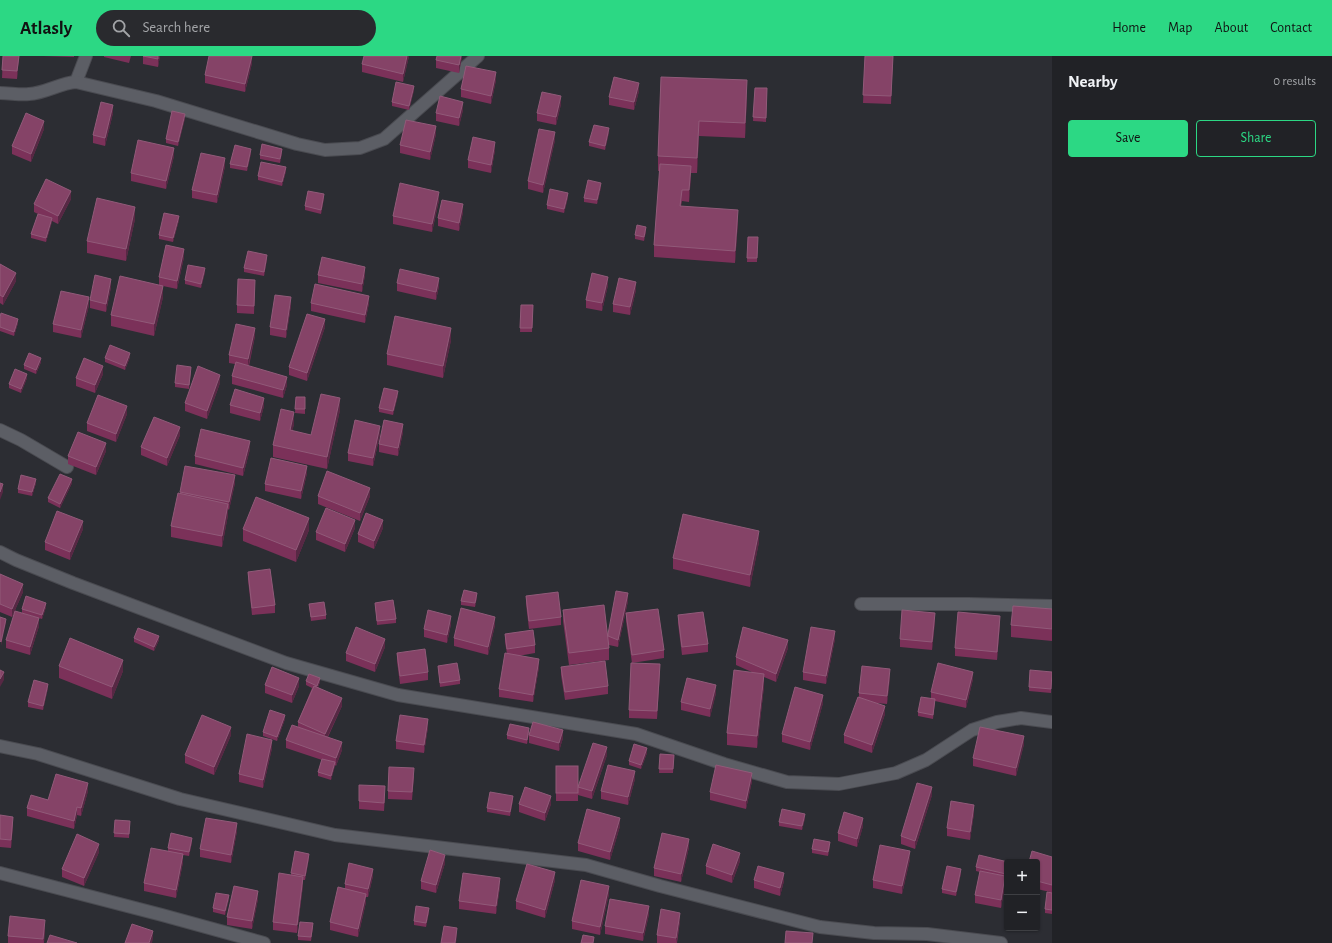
<!DOCTYPE html>
<html lang="en">
<head>
<meta charset="utf-8">
<style>
  body { margin:0; font-family:"Alegreya Sans",sans-serif; background:#292a2e; color:#f1f3f6 }
  .controls { position:absolute; right:12px; bottom:12px; display:grid; overflow:hidden; border-radius:4px; box-shadow:0 1px 3px #0004 }
  .controls button { width:36px; height:36px; display:grid; place-items:center; padding:0; border:0; border-bottom:1px solid #3e3f43; background:#212226; color:#f1f3f6; font:20px sans-serif }
  .list { margin:0; padding:0; list-style:none }
  h2 { display:flex; justify-content:space-between; align-items:center; height:52px; margin:0; padding:0 16px; font-size:17px }
  h2 small { font-size:13px; font-weight:400; color:#a2a4a7 }
  .actions { display:flex; gap:8px; padding:12px 16px }
  .actions a { flex:1; padding:9px 0; border:1px solid #2cd884; border-radius:4px; text-align:center; font-size:14px; color:#2cd884 }
  .actions .main { background:#2cd884; color:#111 }
  .icon { flex:none; width:22px; height:22px; fill:none; stroke:currentColor; stroke-width:2; stroke-linecap:round; stroke-linejoin:round }
  .map { position:relative; flex:none; width:1052px; height:887px; overflow:hidden }
  header { display:flex; align-items:center; gap:24px; box-sizing:border-box; height:56px; padding:0 20px; background:#2cd884; color:#111 }
  header strong { font-size:19px }
  nav { display:flex; gap:22px; margin-inline-start:auto; font-size:14px }
  .search { width:280px; height:36px; background:#292a2e; display:flex; align-items:center; gap:10px; box-sizing:border-box; padding:0 14px; border-radius:22px; color:#a2a4a7; font-size:15px }
  main { display:flex }
  aside { flex:1; background:#212226 }
  .map>svg:first-child { display:block }
  .lines { fill:none; stroke-linecap:round; stroke-linejoin:round }
  .minor-casing { stroke:#4a4b51; stroke-width:14 }
  .minor { stroke:#5c5e65; stroke-width:12 }
  .wall { fill:#7b3159 }
  .shaded-wall { fill:#572844 }
  .building { fill:#854367; stroke:#915a79 }
</style>
</head>
<body>
<header>
<strong>Atlasly</strong>
<div class="search"><svg class="icon" aria-label="search" viewBox="0 0 24 24"><circle cx="10" cy="10" r="6"/><path d="M15 15l6 6"/></svg>Search here</div>
<nav><a>Home</a><a>Map</a><a>About</a><a>Contact</a></nav>
</header>
<main>
<div class="map">
<svg width="1052" height="887" viewBox="0 0 1052 887">
  <rect width="100%" height="100%" fill="#2c2d33"/>
  <g class="lines">
    <defs>
      <g id="minor">
        <path d="M76,26l10,-26"/>
        <path d="M0,37c10,0 20,2 29,1 17,-1 31,-11 47,-12l80,19 141,43 28,6 35,-2 24,-9 94,-83"/>
        <path d="M0,374l21,10 46,27"/>
        <path d="M0,496l16,8 57,23 213,80 112,32 238,39 88,30 63,18 52,2 57,-11 30,-13 46,-30 25,-8 24,-4 31,4"/>
        <path d="M861,548h107l84,2"/>
        <path d="M0,690l38,8 142,45 155,36 251,30 74,21 160,41 54,6 53,1 74,9"/>
        <path d="M0,817l162,42 102,28"/>
      </g>
    </defs>
    <use href="#minor" class="minor-casing"/>
    <use href="#minor" class="minor"/>
  </g>
  <g class="wall">
    <path d="M3,0h16l-2,23 -15,-1z"/>
    <path d="M43,0h31v1z"/>
    <path d="M104,0h27l-2,7 -25,-6z"/>
    <path d="M143,0h17l-2,11 -15,-3z"/>
    <path d="M409,0l-6,26 -41,-10v-8z"/>
    <path d="M462,0l-3,17 -23,-5v-8z"/>
    <path d="M865,0h28l-2,48 -28,-1z"/>
    <path d="M252,7l-7,29 -40,-9v-8z"/>
    <path d="M661,21l86,19 -2,42 -46,-2 -2,37h-6l-2,29 -7,-1 -1,5 57,15 -3,42 -81,-6v-12l6,-74h-2v-15z"/>
    <path d="M496,24l-5,24 -30,-7v-8z"/>
    <path d="M755,32h12l-1,34 -13,-1z"/>
    <path d="M414,34l-5,20 -17,-4v-4z"/>
    <path d="M639,35l-5,19 -25,-5v-8z"/>
    <path d="M561,48l-5,21 -19,-4v-8z"/>
    <path d="M463,54l-4,16 -23,-5v-8z"/>
    <path d="M113,57l-8,33 -12,-3v-8z"/>
    <path d="M185,62l-7,28 -12,-3v-4z"/>
    <path d="M44,73l-13,33 -19,-8v-8z"/>
    <path d="M609,76l-4,18 -16,-4v-4z"/>
    <path d="M436,78l-6,26 -30,-7v-8z"/>
    <path d="M555,84l-12,53 -15,-4v-8z"/>
    <path d="M495,94l-4,23 -23,-5v-8z"/>
    <path d="M251,97l-4,18 -17,-3v-4z"/>
    <path d="M282,97l-2,10 -20,-4v-4z"/>
    <path d="M174,100l-8,33 -35,-8v-8z"/>
    <path d="M225,110l-8,37 -25,-5v-8z"/>
    <path d="M286,115l-4,15 -24,-6v-4z"/>
    <path d="M601,131l-4,17 -13,-2v-4z"/>
    <path d="M568,141l-4,16 -17,-4v-4z"/>
    <path d="M324,142l-3,16 -16,-4v-4z"/>
    <path d="M71,143l-13,25 -6,-3 -6,21 -15,-4v-4l7,-20 -4,-2v-8z"/>
    <path d="M439,144l-7,32 -39,-8v-8z"/>
    <path d="M463,156l-4,19 -21,-5v-8z"/>
    <path d="M135,163l-9,42 -39,-8v-12z"/>
    <path d="M179,164l-6,22 -14,-3v-4z"/>
    <path d="M646,175l-2,10 -9,-2v-4z"/>
    <path d="M748,181h10l-1,25h-10z"/>
    <path d="M184,201l-7,32 -14,-3v11l-9,39 -43,-10v-11l48,-30v-8z"/>
    <path d="M267,203l-3,17 -20,-4v-4z"/>
    <path d="M0,208l16,17 -13,24 -3,-2z"/>
    <path d="M205,216l-4,16 -16,-4v-4z"/>
    <path d="M318,219h47l-3,17 -44,-9z"/>
    <path d="M397,227l42,3 -3,14 -39,-9z"/>
    <path d="M608,229l-6,26 -16,-3v-8z"/>
    <path d="M111,231l-5,25 -16,-4v-8z"/>
    <path d="M255,232l-1,26 -17,-1v-8z"/>
    <path d="M636,234l-6,25 -17,-3v-8z"/>
    <path d="M311,247h58l-4,20 -54,-12z"/>
    <path d="M89,249l-8,33 -28,-6v-8z"/>
    <path d="M291,249l-5,33 -16,-3v-8z"/>
    <path d="M521,249h12l-1,27h-12z"/>
    <path d="M0,261l18,6 -4,13 -14,-5z"/>
    <path d="M325,271l-18,54 -18,-6v-8z"/>
    <path d="M255,280l-6,30 38,19 -4,13 -51,-14v-8l3,-12 -6,-1v-8z"/>
    <path d="M451,284l-8,38 -56,-13v-11z"/>
    <path d="M130,301l-5,13 -20,-8v-4z"/>
    <path d="M41,306l-5,12 -12,-5v-4z"/>
    <path d="M191,315l-2,18 -14,-2v-4z"/>
    <path d="M103,318l-8,19 -19,-7v-8z"/>
    <path d="M27,322l-6,15 -12,-5v-4z"/>
    <path d="M220,327l-13,36 -22,-8v-8z"/>
    <path d="M398,339l-5,20 -14,-3v-4z"/>
    <path d="M296,341h9v17l-10,-1z"/>
    <path d="M230,349l34,1 -4,15 -30,-8z"/>
    <path d="M340,354l-13,59 -54,-12v-12l21,-21 -2,7 19,4z"/>
    <path d="M127,358l-11,28 -29,-11v-8z"/>
    <path d="M403,376l-5,24 -19,-4v-8z"/>
    <path d="M380,378l-7,32 -25,-5v-8z"/>
    <path d="M180,379l-13,31 -26,-11v-8z"/>
    <path d="M250,393l-7,27 -48,-12v-8z"/>
    <path d="M106,395l-10,24 -28,-11v-8z"/>
    <path d="M307,417l-6,26 -36,-8v-7z"/>
    <path d="M36,427l-4,13 -14,-3v-4z"/>
    <path d="M72,427l-12,25 -12,-6v-4z"/>
    <path d="M235,427l-6,27 -1,-1v6l-6,32 -51,-10v-11l9,-32v-2z"/>
    <path d="M318,440h52l-10,25 -42,-17z"/>
    <path d="M355,472l-10,24 -29,-12v-8z"/>
    <path d="M383,472l-9,21 -16,-7v-8z"/>
    <path d="M83,473l-13,31 -25,-10v-8z"/>
    <path d="M243,473l66,1 -13,32 -53,-21z"/>
    <path d="M759,486l-9,45 -77,-18v-11z"/>
    <path d="M248,516l27,33v8l-23,2 -4,-35z"/>
    <path d="M0,518l23,18 -11,25 -12,-5z"/>
    <path d="M526,540l35,21v8l-32,4 -3,-25z"/>
    <path d="M477,541l-2,10 -14,-2v-4z"/>
    <path d="M628,545l-10,46 -9,-2v15l-40,5 -6,-44v-11l45,24z"/>
    <path d="M375,547l21,16v4l-19,2z"/>
    <path d="M309,548l17,11v4l-15,2z"/>
    <path d="M46,551l-4,12 -20,-6v-4z"/>
    <path d="M1052,553v32l-41,-4v-12z"/>
    <path d="M626,557l38,37v8l-32,5 -6,-42z"/>
    <path d="M678,559l30,29v8l-26,3 -4,-32z"/>
    <path d="M935,565l-3,29 -32,-3v-8z"/>
    <path d="M451,568l-4,19 -23,-6v-8z"/>
    <path d="M1000,568l-3,36 -42,-4v-8z"/>
    <path d="M495,569l-7,30 -34,-9v-8z"/>
    <path d="M39,570l-9,29 -24,-7v-8z"/>
    <path d="M505,578l30,11v8l-17,3 21,11 -6,35 -34,-5v-8l8,-35 -2,-12z"/>
    <path d="M134,582l25,2 -5,11 -20,-9z"/>
    <path d="M835,583l-9,45 -23,-4v-8z"/>
    <path d="M385,591l-10,25 -29,-11v-8z"/>
    <path d="M788,592l-12,34 -12,-5v9l-7,62 -30,-3v-12l27,-60 -18,-8v-8z"/>
    <path d="M397,597l31,19v8l-28,4 -3,-23z"/>
    <path d="M59,610l64,5 -11,28 -53,-21z"/>
    <path d="M438,610l22,14v4l-20,3z"/>
    <path d="M561,611l47,19v8l-43,6 -4,-25z"/>
    <path d="M660,616l-3,47 -28,-1v-8z"/>
    <path d="M1052,616l-1,21 -22,-2v-4z"/>
    <path d="M890,621l-3,27 -12,-1 10,11 -13,39 -28,-10v-8l15,-38v-4z"/>
    <path d="M973,623l-7,29 -31,-7 -2,18 -15,-3v-4l13,-14v-6z"/>
    <path d="M306,625l14,1 -2,5 24,19 -14,31 14,13 -6,16 -1,-1 -4,15 -13,-4v-4l4,-12 -36,-12v-8l12,-13v-5l14,-34 -6,-3z"/>
    <path d="M265,629l34,1 -7,17 -27,-10z"/>
    <path d="M48,632l-5,22 -15,-3v-5z"/>
    <path d="M716,637l-6,24 -29,-7v-8z"/>
    <path d="M823,647l-13,47 -28,-8v-8z"/>
    <path d="M285,663l-8,22 -14,-5v-4z"/>
    <path d="M428,671l-4,26 -28,-4v-8z"/>
    <path d="M529,676l-2,12 -20,-5v-4z"/>
    <path d="M231,679l-17,40 -29,-12v-8z"/>
    <path d="M529,679l34,3 -4,13 -30,-8z"/>
    <path d="M1024,688l-8,32 -43,-10v-8z"/>
    <path d="M272,692l-9,40 -24,-6v-8z"/>
    <path d="M647,697l-6,16 -12,-4v-4z"/>
    <path d="M660,698l14,1 -1,18h-14z"/>
    <path d="M607,699l-15,44 -14,-4v-8z"/>
    <rect x="556" y="710" width="22" height="35"/>
    <path d="M414,720l-2,24 -24,-1v-8z"/>
    <path d="M635,723l-7,26 -27,-6v-8z"/>
    <path d="M752,725l-6,28 -36,-9v-8z"/>
    <path d="M88,735l-7,25 -4,-1 -3,14 -47,-13v-8l21,-8z"/>
    <path d="M385,738l-1,17 -25,-2v-8z"/>
    <path d="M932,739l-17,54 -14,-5v-8z"/>
    <path d="M513,744l-3,16 -23,-4v-4z"/>
    <path d="M519,748h32l-6,17 -26,-9z"/>
    <path d="M974,757l-4,27 -23,-4v-8z"/>
    <path d="M0,759l13,10 -2,23 -11,-1z"/>
    <path d="M805,762l-3,12 -23,-4v-4z"/>
    <path d="M115,764l15,5 -1,13 -15,-1z"/>
    <path d="M620,770l-10,34 -32,-9v-8z"/>
    <path d="M863,770l-6,21 -19,-6v-8z"/>
    <path d="M237,775l-6,32 -31,-6v-8z"/>
    <path d="M192,786l-3,14 -6,-1v7l-7,36 -32,-7v-8l24,-32v-3z"/>
    <path d="M830,790l-2,10 -16,-3v-4z"/>
    <path d="M689,791l-8,35 -27,-6v-8z"/>
    <path d="M99,796l-15,34 -22,-9v-8z"/>
    <path d="M1052,801v57l-7,-1v-4l5,-17 -13,-3v-27z"/>
    <path d="M309,802l-4,22h-2v5l-6,48 -24,-3v-8l18,-47v-2z"/>
    <path d="M910,803l-8,35 -29,-6v-8z"/>
    <path d="M740,805l-8,22 -26,-9v-8z"/>
    <path d="M1007,806v12l-1,4h-1v6l-4,24 -26,-5v-8l5,-23 -4,-1v-4z"/>
    <path d="M445,807l-9,30 -15,-4v-8z"/>
    <path d="M961,817l-5,23 -14,-3v-4z"/>
    <path d="M373,820l-5,21h-2v5l-8,35 -28,-7v-8l15,-34v-4z"/>
    <path d="M555,824l-10,38 -29,-9v-8z"/>
    <path d="M754,824l30,1 -4,15 -26,-8z"/>
    <path d="M500,830l-4,28 -37,-5v-8z"/>
    <path d="M609,838l-9,41 -28,-6v-8z"/>
    <path d="M229,843l-4,16 -12,-3v-4z"/>
    <path d="M258,843l-6,30 -25,-4v-8z"/>
    <path d="M429,856l-3,15 -12,-2v-4z"/>
    <path d="M649,858l-6,27 -38,-7v-8z"/>
    <path d="M680,865l-3,22h-20v-8z"/>
    <path d="M313,871l-2,14 -13,-1v-4z"/>
    <path d="M45,872l-1,15h-36v-7z"/>
  </g>
  <g class="shaded-wall">
    <path d="M19,0l-2,23v-8z"/>
    <path d="M158,0h2l-2,11z"/>
    <path d="M252,0v7l-7,29v-8z"/>
    <path d="M407,0h2l-6,26v-8z"/>
    <path d="M461,0h1l-3,17v-8z"/>
    <path d="M496,16v8l-5,24v-8z"/>
    <path d="M747,24v16l-2,42v-15z"/>
    <path d="M639,27v8l-5,19v-8z"/>
    <path d="M414,30v4l-5,20v-4z"/>
    <path d="M561,40v8l-5,21v-8z"/>
    <path d="M463,46v8l-4,16v-8z"/>
    <path d="M113,49v8l-8,33v-8z"/>
    <path d="M185,58v4l-7,28v-4z"/>
    <path d="M44,65v8l-13,33v-8z"/>
    <path d="M699,65v15l-2,37v-15z"/>
    <path d="M436,70v8l-6,26v-8z"/>
    <path d="M609,72v4l-4,18v-4z"/>
    <path d="M555,76v8l-12,53v-8z"/>
    <path d="M495,86v8l-4,23v-8z"/>
    <path d="M174,92v8l-8,33v-8z"/>
    <path d="M251,93v4l-4,18v-4z"/>
    <path d="M282,93v4l-2,10v-4z"/>
    <path d="M225,102v8l-8,37v-8z"/>
    <path d="M691,110v12l-2,24v-12z"/>
    <path d="M286,111v4l-4,15v-4z"/>
    <path d="M601,127v4l-4,17v-4z"/>
    <path d="M71,135v8l-13,25v-8z"/>
    <path d="M439,136v8l-7,32v-8z"/>
    <path d="M568,137v4l-4,16v-4z"/>
    <path d="M324,138v4l-3,16v-4z"/>
    <path d="M463,148v8l-4,19v-8z"/>
    <path d="M135,151v12l-9,42v-12z"/>
    <path d="M738,154v11l-3,42v-12z"/>
    <path d="M179,160v4l-6,22v-4z"/>
    <path d="M52,162v4l-6,20v-4z"/>
    <path d="M646,171v4l-2,10v-4z"/>
    <path d="M184,193v8l-7,32v-8z"/>
    <path d="M267,199v4l-3,17v-4z"/>
    <path d="M365,211v8l-3,17v-8z"/>
    <path d="M205,212v4l-4,16v-4z"/>
    <path d="M16,217v8l-13,24v-8z"/>
    <path d="M608,221v8l-6,26v-8z"/>
    <path d="M439,222v8l-3,14v-8z"/>
    <path d="M111,223v8l-5,25v-8z"/>
    <path d="M636,226v8l-6,25v-8z"/>
    <path d="M163,230v11l-9,39v-12z"/>
    <path d="M369,240v7l-4,20v-8z"/>
    <path d="M89,241v8l-8,33v-8z"/>
    <path d="M291,241v8l-5,33v-8z"/>
    <path d="M18,263v4l-4,13v-4z"/>
    <path d="M325,263v8l-18,54v-8z"/>
    <path d="M255,272v8l-7,31v-8z"/>
    <path d="M451,272v12l-8,38v-12z"/>
    <path d="M130,297v4l-5,13v-4z"/>
    <path d="M41,302v4l-5,12v-4z"/>
    <path d="M103,310v8l-8,19v-8z"/>
    <path d="M27,318v4l-6,15v-4z"/>
    <path d="M220,319v8l-13,36v-8z"/>
    <path d="M287,321v8l-4,13v-8z"/>
    <path d="M398,335v4l-5,20v-4z"/>
    <path d="M264,342v8l-4,15v-8z"/>
    <path d="M340,342v12l-13,59v-12z"/>
    <path d="M127,350v8l-11,28v-8z"/>
    <path d="M294,356v12l-4,18v-12z"/>
    <path d="M403,368v8l-5,24v-8z"/>
    <path d="M380,370v8l-7,32v-8z"/>
    <path d="M180,371v8l-13,31v-8z"/>
    <path d="M250,385v8l-7,27v-8z"/>
    <path d="M106,387v8l-10,24v-8z"/>
    <path d="M307,410v7l-6,26v-8z"/>
    <path d="M235,419v8l-6,27v-8z"/>
    <path d="M36,423v4l-4,13v-4z"/>
    <path d="M72,423v4l-12,25v-4z"/>
    <path d="M3,428v8l-3,8v-8z"/>
    <path d="M370,432v8l-10,25v-8z"/>
    <path d="M228,448v11l-6,32v-11z"/>
    <path d="M309,462v12l-13,32v-12z"/>
    <path d="M355,464v8l-10,24v-8z"/>
    <path d="M383,464v8l-9,21v-8z"/>
    <path d="M83,465v8l-13,31v-8z"/>
    <path d="M759,475v11l-9,45v-12z"/>
    <path d="M23,528v8l-11,25v-8z"/>
    <path d="M477,537v4l-2,10v-4z"/>
    <path d="M628,537v8l-10,46v-7z"/>
    <path d="M46,547v4l-4,12v-4z"/>
    <path d="M935,557v8l-3,29v-8z"/>
    <path d="M451,560v8l-4,19v-8z"/>
    <path d="M1000,560v8l-3,36v-8z"/>
    <path d="M495,561v8l-7,30v-8z"/>
    <path d="M39,562v8l-9,29v-8z"/>
    <path d="M6,563v4l-5,23v-4z"/>
    <path d="M835,575v8l-9,45v-8z"/>
    <path d="M159,580v4l-5,11v-4z"/>
    <path d="M385,583v8l-10,25v-8z"/>
    <path d="M788,584v8l-12,34v-8z"/>
    <path d="M539,603v8l-6,35v-7z"/>
    <path d="M123,604v11l-11,28v-12z"/>
    <path d="M660,608v8l-3,47v-8z"/>
    <path d="M890,613v8l-3,27v-8z"/>
    <path d="M4,616v8l-4,7v-8z"/>
    <path d="M973,616v7l-7,29v-8z"/>
    <path d="M764,618v12l-7,62v-12z"/>
    <path d="M299,622v8l-7,17v-8z"/>
    <path d="M320,622v4l-3,8v-4z"/>
    <path d="M48,628v4l-5,22v-4z"/>
    <path d="M716,629v8l-6,24v-8z"/>
    <path d="M823,639v8l-13,47v-8z"/>
    <path d="M342,642v8l-17,36v-8z"/>
    <path d="M885,650v8l-13,39v-8z"/>
    <path d="M285,659v4l-8,22v-4z"/>
    <path d="M428,663v8l-4,26v-8z"/>
    <path d="M231,671v8l-17,40v-8z"/>
    <path d="M529,672v4l-2,12v-4z"/>
    <path d="M563,674v8l-4,13v-8z"/>
    <path d="M1024,680v8l-8,32v-8z"/>
    <path d="M272,684v8l-9,40v-8z"/>
    <path d="M342,686v8l-6,16v-8z"/>
    <path d="M607,691v8l-15,44v-8z"/>
    <path d="M647,692v5l-6,16v-4z"/>
    <path d="M335,706v4l-4,14v-4z"/>
    <path d="M635,715v8l-7,26v-8z"/>
    <path d="M752,717v8l-6,28v-8z"/>
    <path d="M88,727v8l-7,25v-8z"/>
    <path d="M932,731v8l-17,54v-8z"/>
    <path d="M513,740v4l-3,16v-4z"/>
    <path d="M551,740v8l-6,17v-8z"/>
    <path d="M974,749v8l-4,27v-8z"/>
    <path d="M77,751v8l-3,14v-8z"/>
    <path d="M805,758v4l-3,12v-4z"/>
    <path d="M13,761v8l-2,23v-8z"/>
    <path d="M620,762v8l-10,34v-8z"/>
    <path d="M863,762v8l-6,21v-8z"/>
    <path d="M237,767v8l-6,32v-8z"/>
    <path d="M192,782v4l-3,14v-4z"/>
    <path d="M689,783v8l-8,35v-8z"/>
    <path d="M830,786v4l-2,10v-4z"/>
    <path d="M99,788v8l-15,34v-8z"/>
    <path d="M910,795v8l-8,35v-8z"/>
    <path d="M740,797v8l-8,22v-8z"/>
    <path d="M183,798v8l-7,36v-8z"/>
    <path d="M309,798v4l-4,22v-4z"/>
    <path d="M445,799v8l-9,30v-8z"/>
    <path d="M373,813v7l-5,21v-8z"/>
    <path d="M961,813v4l-5,23v-4z"/>
    <path d="M555,816v8l-10,38v-8z"/>
    <path d="M784,817v8l-4,15v-8z"/>
    <path d="M1005,820v8l-4,24v-8z"/>
    <path d="M303,821v8l-6,48v-8z"/>
    <path d="M500,822v8l-4,28v-8z"/>
    <path d="M609,830v8l-9,41v-8z"/>
    <path d="M258,835v8l-6,30v-8z"/>
    <path d="M366,838v8l-8,35v-8z"/>
    <path d="M229,839v4l-4,16v-4z"/>
    <path d="M649,850v8l-6,27v-8z"/>
    <path d="M429,852v4l-3,15v-4z"/>
    <path d="M680,857v8l-4,22v-5z"/>
    <path d="M45,864v8l-2,15v-4z"/>
    <path d="M457,872v8l-1,7h-1z"/>
    <path d="M153,875v8l-1,4h-3z"/>
  </g>
  <g class="building">
    <path d="M3,0h16l-2,15 -15,-1z"/>
    <path d="M143,0h15v3z"/>
    <path d="M209,0h43l-7,28 -40,-9z"/>
    <path d="M364,0h43l-4,18 -41,-10z"/>
    <path d="M437,0h24l-2,9 -23,-5z"/>
    <path d="M865,0h28l-2,40 -28,-1z"/>
    <path d="M466,10l30,6 -5,24 -30,-7z"/>
    <path d="M614,21l25,6 -5,19 -25,-5z"/>
    <path d="M661,21l86,3 -2,43 -46,-2 -2,37 -39,-2z"/>
    <path d="M396,26l18,4 -5,20 -17,-4z"/>
    <path d="M755,32h12l-1,30 -13,-1z"/>
    <path d="M542,36l19,4 -5,21 -19,-4z"/>
    <path d="M440,40l23,6 -4,16 -23,-5z"/>
    <path d="M101,46l12,3 -8,33 -12,-3z"/>
    <path d="M172,55l13,3 -7,28 -12,-3z"/>
    <path d="M26,57l18,8 -13,33 -19,-8z"/>
    <path d="M406,64l30,6 -6,26 -30,-7z"/>
    <path d="M594,69l15,3 -4,18 -16,-4z"/>
    <path d="M539,73l16,3 -12,53 -15,-4z"/>
    <path d="M473,81l22,5 -4,23 -23,-5z"/>
    <path d="M138,84l36,8 -8,33 -35,-8z"/>
    <path d="M262,88l20,5 -2,10 -20,-4z"/>
    <path d="M235,89l16,4 -4,18 -17,-3z"/>
    <path d="M201,97l24,5 -8,37 -25,-5z"/>
    <path d="M261,106l25,5 -4,15 -24,-6z"/>
    <path d="M660,108l31,2 -2,24h-7l-2,16 58,4 -3,41 -81,-6z"/>
    <path d="M46,123l25,12 -13,25 -24,-12z"/>
    <path d="M588,124l13,3 -4,17 -13,-2z"/>
    <path d="M400,127l39,9 -7,32 -39,-8z"/>
    <path d="M550,133l18,4 -4,16 -17,-4z"/>
    <path d="M308,135l16,3 -3,16 -16,-4z"/>
    <path d="M97,142l38,9 -9,42 -39,-8z"/>
    <path d="M442,144l21,4 -4,19 -21,-5z"/>
    <path d="M164,157l15,3 -6,22 -14,-3z"/>
    <path d="M38,158l14,4 -6,20 -15,-4z"/>
    <path d="M637,169l9,2 -2,10 -9,-2z"/>
    <path d="M748,181h10l-1,21h-10z"/>
    <path d="M166,189l18,4 -7,32 -18,-4z"/>
    <path d="M248,195l19,4 -3,17 -20,-4z"/>
    <path d="M322,201l43,10 -3,17 -44,-9z"/>
    <path d="M0,208l16,9 -13,24 -3,-2z"/>
    <path d="M188,209l17,3 -4,16 -16,-4z"/>
    <path d="M400,213l39,9 -3,14 -39,-9z"/>
    <path d="M592,217l16,4 -6,26 -16,-3z"/>
    <path d="M95,219l16,4 -5,25 -16,-4z"/>
    <path d="M120,220l43,10 -9,38 -43,-9z"/>
    <path d="M619,222l17,4 -6,25 -17,-3z"/>
    <path d="M238,223l17,1 -1,26 -17,-1z"/>
    <path d="M315,228l54,12 -4,19 -54,-12z"/>
    <path d="M61,235l28,6 -8,33 -28,-6z"/>
    <path d="M275,239l16,2 -5,33 -16,-3z"/>
    <path d="M521,249h12l-1,23h-12z"/>
    <path d="M1,257l17,6 -4,13 -14,-5v-10z"/>
    <path d="M307,258l18,5 -18,54 -18,-6z"/>
    <path d="M395,260l56,12 -8,38 -56,-12z"/>
    <path d="M236,268l19,4 -7,31 -19,-4z"/>
    <path d="M110,289l20,8 -5,13 -20,-8z"/>
    <path d="M29,297l12,5 -5,12 -12,-5z"/>
    <path d="M84,302l19,8 -8,19 -19,-7z"/>
    <path d="M236,306l51,15 -4,13 -51,-14z"/>
    <path d="M177,309l14,2 -2,18 -14,-2z"/>
    <path d="M198,310l22,9 -13,36 -22,-8z"/>
    <path d="M15,313l12,5 -6,15 -12,-5z"/>
    <path d="M384,332l14,3 -5,20 -14,-3z"/>
    <path d="M235,333l29,9 -4,15 -30,-8z"/>
    <path d="M321,338l19,4 -13,59 -54,-12 8,-36 13,3 -4,18 21,5z"/>
    <path d="M98,339l29,11 -11,28 -29,-11z"/>
    <path d="M296,341h9v12h-10z"/>
    <path d="M154,361l26,10 -13,31 -26,-11z"/>
    <path d="M355,364l25,6 -7,32 -25,-5z"/>
    <path d="M384,364l19,4 -5,24 -19,-4z"/>
    <path d="M201,373l49,12 -7,27 -48,-12z"/>
    <path d="M78,376l28,11 -10,24 -28,-11z"/>
    <path d="M271,402l36,8 -6,25 -36,-7z"/>
    <path d="M185,410l50,9 -6,27 -49,-10z"/>
    <path d="M327,415l43,17 -10,25 -42,-17z"/>
    <path d="M60,418l12,5 -12,25 -12,-6z"/>
    <path d="M21,419l15,4 -4,13 -14,-3z"/>
    <path d="M0,427l3,1 -3,8z"/>
    <path d="M178,437l50,11 -6,32 -51,-10z"/>
    <path d="M256,441l53,21 -13,32 -53,-21z"/>
    <path d="M326,452l29,12 -10,24 -29,-12z"/>
    <path d="M57,455l26,10 -13,31 -25,-10z"/>
    <path d="M366,457l17,7 -9,21 -16,-7z"/>
    <path d="M683,458l76,17 -9,44 -77,-17z"/>
    <path d="M270,513l5,36 -23,3 -4,-36z"/>
    <path d="M0,518l23,10 -11,25 -12,-5z"/>
    <path d="M464,534l13,3 -2,10 -14,-2z"/>
    <path d="M616,535l12,2 -10,47 -10,-4v-2z"/>
    <path d="M558,536l3,25 -32,4 -3,-25z"/>
    <path d="M26,540l20,7 -4,12 -20,-6z"/>
    <path d="M393,544l3,19 -19,2 -2,-18z"/>
    <path d="M324,546l2,13 -15,2 -2,-13z"/>
    <path d="M604,549l5,43 -40,5 -6,-43z"/>
    <path d="M1013,550l39,3v20l-41,-4z"/>
    <path d="M461,552l34,9 -7,30 -34,-9z"/>
    <path d="M658,553l6,41 -32,5 -6,-42z"/>
    <path d="M428,554l23,6 -4,19 -23,-6z"/>
    <path d="M902,554l33,3 -3,29 -32,-3z"/>
    <path d="M15,555l24,7 -9,29 -24,-7z"/>
    <path d="M703,556l5,32 -26,3 -4,-32z"/>
    <path d="M958,556l42,4 -3,36 -42,-4z"/>
    <path d="M0,561l6,2 -5,23 -1,-1z"/>
    <path d="M356,571l29,12 -10,25 -29,-11z"/>
    <path d="M743,571l45,13 -12,34 -40,-17z"/>
    <path d="M811,571l24,4 -9,45 -23,-4z"/>
    <path d="M138,572l21,8 -5,11 -20,-9z"/>
    <path d="M533,574l2,15 -28,4 -2,-15z"/>
    <path d="M70,582l53,22 -11,27 -53,-21z"/>
    <path d="M425,593l3,23 -28,4 -3,-23z"/>
    <path d="M505,597l34,6 -6,36 -34,-6z"/>
    <path d="M605,605l3,25 -43,6 -4,-25z"/>
    <path d="M457,607l3,17 -20,3 -2,-17z"/>
    <path d="M631,607l29,1 -3,47 -28,-1z"/>
    <path d="M938,607l35,9 -7,28 -35,-8z"/>
    <path d="M862,610l28,3 -3,27 -28,-3z"/>
    <path d="M272,611l27,11 -7,17 -27,-10z"/>
    <path d="M0,614l4,2 -4,7z"/>
    <path d="M734,614l30,4 -7,62 -30,-3z"/>
    <path d="M1030,614l22,2 -1,17 -22,-2z"/>
    <path d="M309,618l11,4 -3,8 -11,-5z"/>
    <path d="M687,622l29,7 -6,24 -29,-7z"/>
    <path d="M34,624l14,4 -5,22 -15,-4z"/>
    <path d="M314,630l28,12 -17,36 -27,-12z"/>
    <path d="M795,631l28,8 -13,47 -28,-8z"/>
    <path d="M858,641l27,9 -13,39 -28,-10z"/>
    <path d="M921,641l14,2 -2,16 -15,-3z"/>
    <path d="M270,654l15,5 -8,22 -14,-5z"/>
    <path d="M202,659l29,12 -17,40 -29,-12z"/>
    <path d="M400,659l28,4 -4,26 -28,-4z"/>
    <path d="M533,666l30,8 -4,13 -30,-8z"/>
    <path d="M510,668l19,4 -2,12 -20,-5z"/>
    <path d="M292,669l50,17 -6,16 -50,-18z"/>
    <path d="M980,671l44,9 -8,32 -43,-10z"/>
    <path d="M247,678l25,6 -9,40 -24,-6z"/>
    <path d="M593,687l14,4 -15,44 -14,-4z"/>
    <path d="M634,688l13,4 -6,17 -12,-4z"/>
    <path d="M660,698l14,1 -1,14h-14z"/>
    <path d="M322,703l13,3 -4,14 -13,-4z"/>
    <path d="M608,709l27,6 -7,26 -27,-6z"/>
    <path d="M716,709l36,8 -6,28 -36,-9z"/>
    <rect x="556" y="710" width="22" height="27"/>
    <path d="M389,711l25,1 -2,24 -24,-1z"/>
    <path d="M56,718l32,9 -7,25 -4,-1 -3,14 -47,-13 4,-13 17,5z"/>
    <path d="M917,727l15,4 -17,54 -14,-5z"/>
    <path d="M359,729l26,1 -1,17 -25,-2z"/>
    <path d="M525,731l26,9 -6,17 -26,-9z"/>
    <path d="M490,736l23,4 -3,16 -23,-4z"/>
    <path d="M951,745l23,4 -4,27 -23,-4z"/>
    <path d="M587,753l33,9 -10,34 -32,-9z"/>
    <path d="M782,753l23,5 -3,12 -23,-4z"/>
    <path d="M844,756l19,6 -6,21 -19,-6z"/>
    <path d="M0,759l13,2 -2,23 -11,-1z"/>
    <path d="M206,762l31,5 -6,32 -31,-6z"/>
    <path d="M115,764l15,1 -1,13 -15,-1z"/>
    <path d="M171,777l21,5 -3,14 -21,-4z"/>
    <path d="M662,777l27,6 -8,35 -27,-6z"/>
    <path d="M77,778l22,10 -15,34 -22,-9z"/>
    <path d="M814,783l16,3 -2,10 -16,-3z"/>
    <path d="M713,788l27,9 -8,22 -26,-9z"/>
    <path d="M880,789l30,6 -8,35 -29,-6z"/>
    <path d="M151,792l32,6 -7,36 -32,-7z"/>
    <path d="M430,794l15,5 -9,30 -15,-4z"/>
    <path d="M295,795l14,3 -4,22 -14,-3z"/>
    <path d="M1032,795l20,6v28l-15,-4v-19h-8z"/>
    <path d="M979,799l29,7h-1v8l-1,4 -30,-7z"/>
    <path d="M349,807l24,6 -5,20 -23,-5z"/>
    <path d="M527,808l28,8 -10,38 -29,-9z"/>
    <path d="M758,810l26,7 -4,15 -26,-8z"/>
    <path d="M947,810l14,3 -5,23 -14,-3z"/>
    <path d="M980,815l25,5 -4,24 -26,-5z"/>
    <path d="M279,817l24,4 -6,48 -24,-3z"/>
    <path d="M463,817l37,5 -4,28 -37,-5z"/>
    <path d="M581,824l28,6 -9,41 -28,-6z"/>
    <path d="M234,830l24,5 -6,30 -25,-4z"/>
    <path d="M338,831l28,7 -8,35 -28,-7z"/>
    <path d="M1047,836l5,1v17l-7,-1z"/>
    <path d="M216,837l13,2 -4,16 -12,-3z"/>
    <path d="M610,843l39,7 -6,27 -38,-7z"/>
    <path d="M416,850l13,2 -3,15 -12,-2z"/>
    <path d="M661,853l19,4 -4,25 -19,-3z"/>
    <path d="M10,860l35,4 -2,19 -35,-3z"/>
    <path d="M300,866l13,1 -2,14 -13,-1z"/>
    <path d="M132,868l21,7 -4,12h-24z"/>
    <path d="M444,870l13,2 -2,15h-14z"/>
    <path d="M786,875l27,2 -1,10h-27z"/>
    <path d="M50,879l27,8h-30z"/>
    <path d="M583,879l11,2 -1,6h-12z"/>
  </g>
</svg>
<div class="controls">
<button>+</button>
<button>−</button>
</div>
</div>
<aside>
<h2>Nearby<small>0 results</small></h2>
<ul class="list">
</ul>
<div class="actions"><a class="main">Save</a><a>Share</a></div>
</aside>
</main>
</body>
</html>
